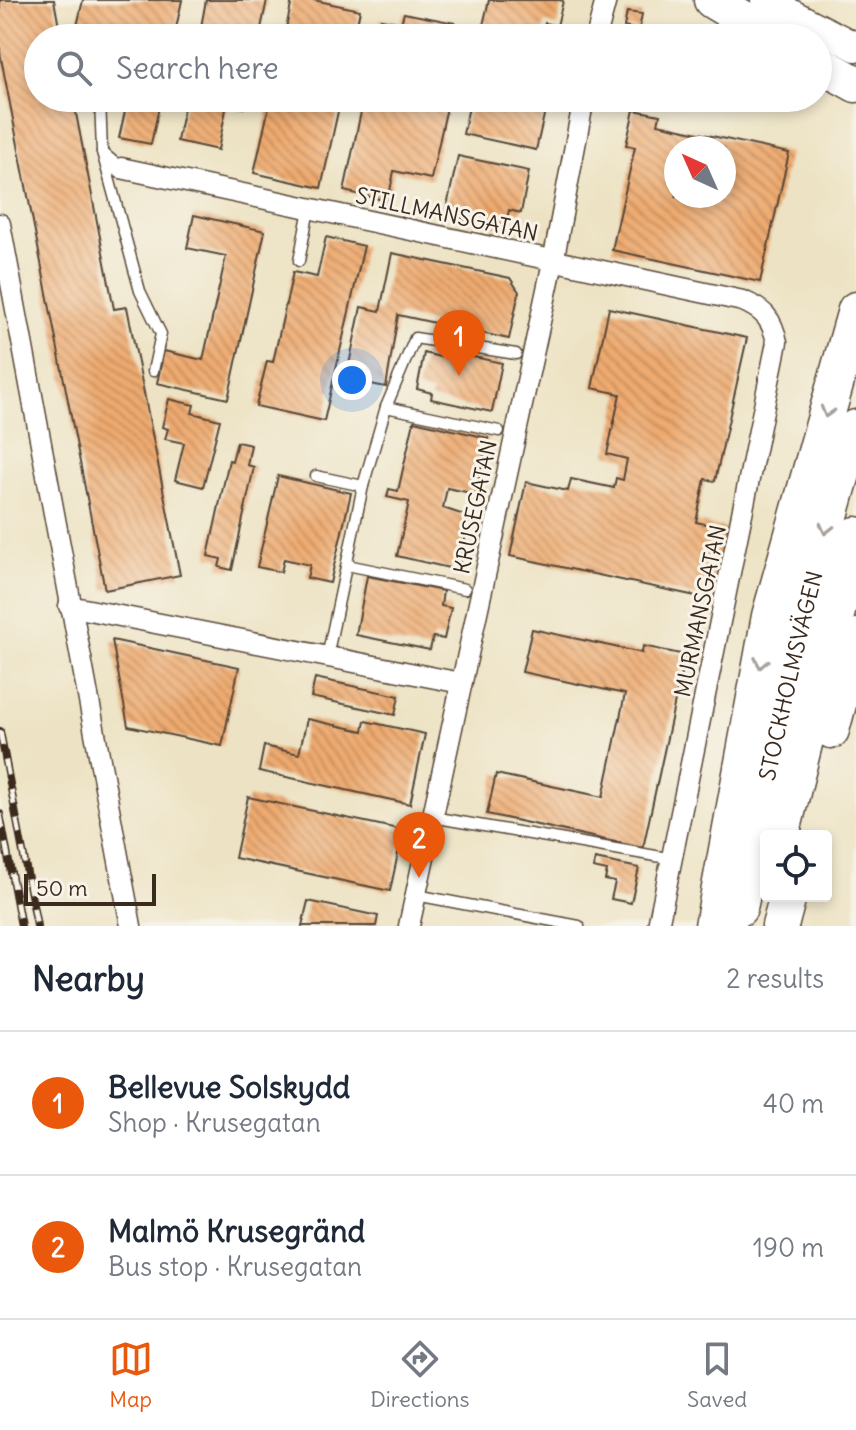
<!DOCTYPE html>
<html lang="en">
<head>
<meta charset="utf-8">
<style>
  body { margin:0; font-family:Delius,sans-serif; background:#f2f2f3; color:#1f2937 }
  .controls { position:absolute; right:24px; bottom:24px; display:grid; overflow:hidden; border-radius:8px; box-shadow:0 4px 12px #0003 }
  .controls button { width:72px; height:72px; display:grid; place-items:center; padding:0; border:0; border-bottom:2px solid #e0e1e3; background:#fff; color:#1f2937; font:40px sans-serif }
  .compass { position:absolute; left:664px; top:136px; width:72px; height:72px; border-radius:50%; background:#fff; box-shadow:0 4px 12px #0003; rotate:315deg }
  .scale { position:absolute; left:24px; bottom:20px; width:132px; box-sizing:border-box; padding-left:8px; border:4px solid #3b2a1e; border-top:0; font-size:22px; line-height:28px; white-space:nowrap; color:#3b2a1e; -webkit-text-stroke:6px #f7f3e8; paint-order:stroke }
  .you { position:absolute; left:352px; top:380px; width:28px; height:28px; margin:-20px; border:6px solid #fff; border-radius:50%; background:#1a73e8; box-shadow:0 0 0 12px #1a73e833 }
  .badge { display:grid; place-items:center; width:52px; height:52px; border-radius:50%; background:#ea580c; color:#fff; font-size:26px; font-weight:700 }
  .pin { position:absolute; translate:-50% -66px; filter:drop-shadow(0 2px 4px #0008) }
  .pin::after { content:''; position:absolute; top:42px; width:28px; height:24px; background:inherit; clip-path:polygon(0 0,100% 0,50% 100%) }
  .list { margin:0; padding:0; list-style:none }
  h2 { display:flex; justify-content:space-between; align-items:center; height:104px; margin:0; padding:0 32px; font-size:34px }
  h2 small { font-size:26px; font-weight:400; color:#747a83 }
  .list li { display:grid; grid-template-columns:52px 1fr auto; gap:24px; align-items:center; box-sizing:border-box; height:144px; padding:0 32px; border-top:2px solid #e0e1e3 }
  .list b { display:block; font-size:30px; white-space:nowrap }
  .list p { margin:0; font-size:26px; white-space:nowrap; color:#747a83 }
  .list em { font-size:26px; font-style:normal; color:#747a83 }
  .icon { flex:none; width:44px; height:44px; fill:none; stroke:currentColor; stroke-width:2; stroke-linecap:round; stroke-linejoin:round }
  .map { position:relative; flex:none; width:856px; height:926px; overflow:hidden }
  .search { position:absolute; background:#fff; box-shadow:0 4px 12px #0003; left:24px; right:24px; top:24px; height:88px; display:flex; align-items:center; gap:20px; box-sizing:border-box; padding:0 28px; border-radius:44px; color:#747a83; font-size:30px }
  .sheet { height:392px; background:#fff }
  nav { display:flex; justify-content:space-around; align-items:center; box-sizing:border-box; height:112px; border-top:2px solid #e0e1e3; background:#fff; font-size:22px; color:#747a83 }
  nav a { display:grid; justify-items:center; gap:4px }
  nav .on { color:#ea580c }
  .map>svg:first-child { display:block }
  .building { fill:url(#building-back-hatch); fill-rule:evenodd }
  .lines { fill:none; stroke-linecap:round; stroke-linejoin:round }
  .service-casing { stroke:#564637; stroke-width:13 }
  .minor-casing { stroke:#564637; stroke-width:23 }
  .secondary-casing { stroke:#564637; stroke-width:31 }
  .motorway-casing { stroke:#564637; stroke-width:39 }
  .service { stroke:#fff; stroke-width:10 }
  .minor { stroke:#fff; stroke-width:20 }
  .secondary { stroke:#fff; stroke-width:28 }
  .motorway { stroke:#fff; stroke-width:36 }
  .rail-casing { stroke:#3b2a1e; stroke-width:8 }
  .rail { stroke:#f7f3e8; stroke-width:5; stroke-dasharray:15; stroke-linecap:butt }
  .oneway { stroke:#a79f9a }
  .labels { text-anchor:middle; dominant-baseline:central; stroke-width:6; stroke-linejoin:round; paint-order:stroke }
  .street-label { font-size:22px; fill:#3b2a1e; stroke:#f7f3e8 }
</style>
</head>
<body>
<div class="map">
<svg width="856" height="926" viewBox="0 0 856 926">
  <defs>
    <pattern id="building-back-hatch" width="6" height="6" patternUnits="userSpaceOnUse" patternTransform="scale(2)"><rect width="6" height="6" fill="#eeaa70"/><path d="M-1 5l2 2M0 0l6 6M5-1l2 2" fill="none" stroke="#c28b5b"/></pattern>
  </defs>
  <rect width="100%" height="100%" fill="#f7f3e8"/>
  <filter id="ink" filterUnits="userSpaceOnUse"><feTurbulence type="fractalNoise" baseFrequency=".0125" numOctaves="2"/><feDisplacementMap in="SourceGraphic" scale="16" xChannelSelector="R" yChannelSelector="G"/><feConvolveMatrix kernelMatrix="1 2 1 2 8 2 1 2 1" color-interpolation-filters="sRGB"/></filter>
  <filter id="wash" filterUnits="userSpaceOnUse"><feTurbulence type="fractalNoise" baseFrequency=".006" numOctaves="4" result="noise"/><feDisplacementMap in="SourceGraphic" scale="32" xChannelSelector="R" yChannelSelector="G"/><feGaussianBlur stdDeviation="1.8" result="paint"/><feColorMatrix in="noise" values="0 0 0 0 0 0 0 0 0 0 0 0 0 0 0 0 0 1.4 0 .05"/><feComposite in="paint" operator="in"/></filter>
  <g filter="url(#wash)">
    <rect width="100%" height="100%" fill="#ede3c4"/>
    <g id="blocks">
      <g class="building">
        <path d="M0,0h54l7,38h-23v60h35l41,211 13,-2 53,268 -75,15 -105,-537z"/>
        <path d="M83,0h99l-8,38 -99,-3z"/>
        <path d="M206,0h61l-8,38h-60z"/>
        <path d="M292,0h22l46,10 -6,28h-70z"/>
        <path d="M489,0h70l4,1 -6,25 -12,-3 -4,15h-61z"/>
        <path d="M627,12l15,2 -3,16 -15,-3z"/>
        <path d="M404,13l51,10 -3,15h-75l4,-19 20,4z"/>
        <path d="M128,98h33l-10,46 -32,-6z"/>
        <path d="M186,98h60l-2,10 -17,-4 -9,46 -41,-9z"/>
        <path d="M271,98h70l-20,90 -67,-15z"/>
        <path d="M364,98h85l-18,81 -37,-8 -6,30 -44,-10z"/>
        <path d="M471,98h77l-12,52 -73,-16z"/>
        <path d="M634,110l26,5 -2,9 131,29 -29,129 -148,-32 23,-103 -9,-2zM676,148h48v48h-48z"/>
        <path d="M458,156l71,15 -8,42 -12,-3 -4,18 -60,-13z"/>
        <path d="M194,215l71,16 -37,168 -71,-16 7,-32 39,9 23,-104 -39,-8z"/>
        <path d="M326,237l38,9 -40,175 -68,-15 11,-45 6,1 20,-90 24,5z"/>
        <path d="M392,253l118,25 9,14 -10,47 -111,-24 -12,72 -40,-8 15,-72 19,4z"/>
        <path d="M609,308l138,30 -32,143 -10,-2 -9,43 38,8 -15,71 -209,-45 16,-74 42,9 3,-12 43,9 2,-10 7,2 4,-21 -20,-5 13,-60 -28,-6z"/>
        <path d="M441,350l61,13 -10,49 -61,-13 1,-6 -15,-4 7,-36 16,4z"/>
        <path d="M169,399l25,6 -2,8 28,7 -17,67 -28,-7 9,-37 -19,-4 3,-10 -6,-2z"/>
        <path d="M414,421l74,17 -12,56 -29,-6 -4,20 27,9 -12,53 -61,-14 12,-54 -22,-5 2,-8 9,2z"/>
        <path d="M237,442l14,3 -4,20 7,2 -22,103 -13,-3 2,-8 -13,-3 21,-96 3,1z"/>
        <path d="M278,476l73,17 -21,90 -23,-5 3,-13 -26,-6 -3,13 -24,-5z"/>
        <path d="M367,576l76,15 -2,15 10,2 -7,31 -11,-2 -3,13 -74,-15z"/>
        <path d="M532,629l110,24 1,-7 42,9 -42,193 -156,-34 9,-40 107,23 22,-103 -103,-22z"/>
        <path d="M112,640l127,27 -17,79 -94,-20z"/>
        <path d="M315,678l84,18 -4,19 -84,-18z"/>
        <path d="M307,719l56,12 2,-10 60,13 -15,70 -151,-33 5,-25 35,8z"/>
        <path d="M248,797l155,33 -13,61 -155,-33z"/>
        <path d="M595,859l44,9 -8,35 -20,-4 4,-17 -10,-2 2,-9 -14,-3z"/>
        <path d="M308,901l70,15 -2,10h-74z"/>
      </g>
    </g>
  </g>
  <g filter="url(#ink)">
    <use href="#blocks" fill-opacity="0" stroke="#564637" stroke-width="2"/>
    <g class="lines">
      <defs>
        <g id="service">
          <path d="M100,98l2,54 19,16"/>
          <path d="M102,152l38,139 21,43 -8,37"/>
          <path d="M299,261l10,-52"/>
          <path d="M386,407l29,-69 101,16"/>
          <path d="M316,476l47,10 -36,171"/>
          <path d="M363,486l23,-79 113,24"/>
          <path d="M347,565l118,24"/>
          <path d="M432,817l241,42"/>
          <path d="M416,895l163,31"/>
        </g>
        <g id="minor">
          <path d="M596,38l10,-38"/>
          <path d="M121,168l622,133c21,9 29,18 34,41l-119,584"/>
          <path d="M0,224l131,702"/>
          <path d="M69,606l392,77"/>
          <path d="M409,926l144,-664 31,-164"/>
        </g>
        <path id="secondary" d="M765,0l91,47"/>
        <g id="motorway">
          <path d="M712,0l63,38"/>
          <path d="M818,63l38,21"/>
          <path d="M831,730l25,-93"/>
          <path d="M781,836l75,-301"/>
          <path id="s1" d="M739,908c35,-161 67,-323 117,-480"/>
          <path d="M713,926l57,-310 86,-306"/>
          <path d="M780,926l8,-30"/>
        </g>
      </defs>
      <use href="#service" class="service-casing"/>
      <use href="#minor" class="minor-casing"/>
      <use href="#secondary" class="secondary-casing"/>
      <use href="#motorway" class="motorway-casing"/>
      <use href="#service" class="service"/>
      <use href="#minor" class="minor"/>
      <use href="#secondary" class="secondary"/>
      <use href="#motorway" class="motorway"/>
      <defs>
        <g id="rail">
          <path d="M0,731l37,195"/>
          <path d="M0,814l21,112"/>
        </g>
      </defs>
      <use href="#rail" class="rail-casing"/>
      <use href="#rail" class="rail"/>
    </g>
    <defs><path id="oneway-chevron" d="M-2-3.5L2.5 0L-2 3.5" fill="none" stroke-width="1.6" stroke-linecap="round" stroke-linejoin="round" transform="scale(2)"/></defs>
    <g class="oneway">
      <use href="#oneway-chevron" transform="translate(827 412) rotate(106)"/>
      <use href="#oneway-chevron" transform="translate(826 529) rotate(104)"/>
      <use href="#oneway-chevron" transform="translate(761 663) rotate(101)"/>
    </g>
  </g>
  <g class="labels">
    <g class="street-label">
      <text transform="translate(447 214) rotate(12)">STILLMANSGATAN</text>
      <text transform="translate(475 507) rotate(-78)">KRUSEGATAN</text>
      <text transform="translate(700 611) rotate(-78)">MURMANSGATAN</text>
      <text stroke="none"><textPath href="#s1" startOffset="238">STOCKHOLMSVÄGEN</textPath></text>
    </g>
  </g>
</svg>
<div class="controls">
<button><svg class="icon" aria-label="locate" viewBox="0 0 24 24"><circle cx="12" cy="12" r="6"/><path d="M12 2v4M12 18v4M2 12h4M18 12h4"/></svg></button>
</div>
<svg class="compass" viewBox="-18 -18 36 36"><path d="M0-13l5 13h-10z" fill="#e53935"/><path d="M0 13l5-13h-10z" fill="#747a83"/></svg>
<div class="scale">50 m</div>
<div class="you"></div>
<div class="pin badge" style="left:459px;top:376px">1</div>
<div class="pin badge" style="left:419px;top:878px">2</div>
<div class="search"><svg class="icon" aria-label="search" viewBox="0 0 24 24"><circle cx="10" cy="10" r="6"/><path d="M15 15l6 6"/></svg>Search here</div>
</div>
<section class="sheet">
<h2>Nearby<small>2 results</small></h2>
<ul class="list">
<li><span class="badge">1</span><div><b>Bellevue Solskydd</b><p>Shop · Krusegatan</p></div><em>40 m</em></li>
<li><span class="badge">2</span><div><b>Malmö Krusegränd</b><p>Bus stop · Krusegatan</p></div><em>190 m</em></li>
</ul>
</section>
<nav>
<a class="on"><svg class="icon" aria-label="map" viewBox="0 0 24 24"><path d="M3 6l6-2 6 2 6-2v14l-6 2-6-2-6 2zM9 4v14M15 6v14"/></svg>Map</a>
<a><svg class="icon" aria-label="directions" viewBox="0 0 24 24"><path d="M12 3l9 9-9 9-9-9zM9 14v-3h6M13 9l2 2-2 2"/></svg>Directions</a>
<a><svg class="icon" aria-label="saved" viewBox="0 0 24 24"><path d="M7 4h10v16l-5-4-5 4z"/></svg>Saved</a>
</nav>
</body>
</html>
